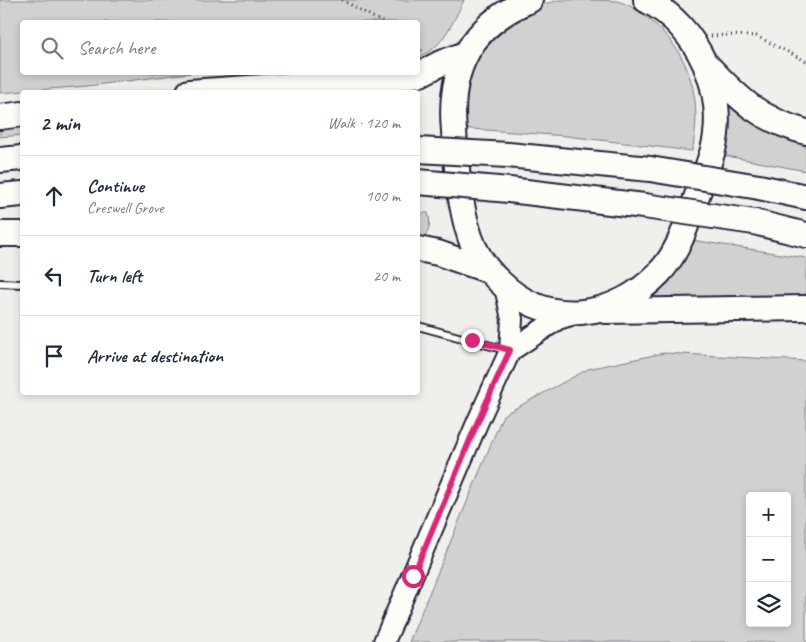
<!DOCTYPE html>
<html lang="en">
<head>
<meta charset="utf-8">
<style>
  body { margin:0; font-family:Caveat,sans-serif; background:#f2f2f3; color:#1f2937 }
  .controls { position:absolute; right:15px; bottom:15px; display:grid; overflow:hidden; border-radius:5px; box-shadow:0 2px 8px #0003 }
  .controls button { width:45px; height:45px; display:grid; place-items:center; padding:0; border:0; border-bottom:1px solid #e0e1e3; background:#fff; color:#1f2937; font:25px sans-serif }
  .stop { position:absolute; width:15px; height:15px; margin:-11px; border:4px solid #db2777; border-radius:50%; background:#fff }
  .stop.end { background:#db2777; border-color:#fff; box-shadow:0 1px 5px #0008 }
  .list { margin:0; padding:0; list-style:none }
  h2 { display:flex; justify-content:space-between; align-items:center; height:65px; margin:0; padding:0 20px; font-size:21px }
  h2 small { font-size:16px; font-weight:400; color:#747a83 }
  .list li { display:grid; grid-template-columns:32px 1fr auto; gap:15px; align-items:center; box-sizing:border-box; height:80px; padding:0 20px; border-top:1px solid #e0e1e3 }
  .list b { display:block; font-size:19px; white-space:nowrap }
  .list p { margin:0; font-size:16px; white-space:nowrap; color:#747a83 }
  .list em { font-size:16px; font-style:normal; color:#747a83 }
  .icon { flex:none; width:28px; height:28px; fill:none; stroke:currentColor; stroke-width:2; stroke-linecap:round; stroke-linejoin:round }
  .map { position:relative; flex:none; width:806px; height:642px; overflow:hidden }
  .search { position:absolute; background:#fff; box-shadow:0 2px 8px #0003; left:20px; top:20px; width:400px; height:55px; display:flex; align-items:center; gap:12px; box-sizing:border-box; padding:0 18px; border-radius:5px; color:#747a83; font-size:19px }
  .panel { position:absolute; background:#fff; box-shadow:0 2px 8px #0003; left:20px; top:90px; width:400px; height:305px; border-radius:5px }
  .map>svg:first-child { display:block }
  .green { fill:#d2d1d1; stroke:#7a7a86; fill-rule:evenodd }
  .lines { fill:none; stroke-linecap:round; stroke-linejoin:round }
  .lane-casing { stroke:#22223b; stroke-width:10 }
  .primary-casing { stroke:#22223b; stroke-width:24 }
  .highway-casing { stroke:#22223b; stroke-width:28 }
  .path { stroke:#22223b; stroke-width:3; stroke-dasharray:1 4; stroke-linecap:butt }
  .lane { stroke:#fdfcf7; stroke-width:6 }
  .primary { stroke:#fdfcf7; stroke-width:20 }
  .highway { stroke:#fdfcf7; stroke-width:24 }
  .highway-bridge-casing { stroke:#22223b; stroke-width:28; stroke-linecap:butt }
  .highway-bridge { stroke:#fdfcf7; stroke-width:24 }
  .route { stroke:#db2777; stroke-width:6 }
</style>
</head>
<body>
<div class="map">
<svg width="806" height="642" viewBox="0 0 806 642">
  <rect width="100%" height="100%" fill="#f0efec"/>
  <filter id="ink" filterUnits="userSpaceOnUse"><feTurbulence type="fractalNoise" baseFrequency=".02" numOctaves="2"/><feDisplacementMap in="SourceGraphic" scale="10" xChannelSelector="R" yChannelSelector="G"/><feConvolveMatrix kernelMatrix="1 2 1 2 8 2 1 2 1" color-interpolation-filters="sRGB"/></filter>
  <g filter="url(#ink)">
    <g class="green">
      <path d="M0,0h464c-10,20 -23,52 -46,56v-34h-396v50l168,1 -103,13 -87,7z"/>
      <path d="M559,0c14,0 46,0 58,1 12,3 23,11 33,19 41,33 53,81 42,131l-126,-15 -107,-8 12,-64 17,-24 35,-30z"/>
      <path d="M418,85l1,40 -1,-33h-176z"/>
      <path d="M721,96c19,28 54,37 85,45v30l-90,-17z"/>
      <path d="M22,119v16l-22,2v-14z"/>
      <path d="M418,213h10c4,13 0,22 -10,29z"/>
      <path d="M679,238l127,20v42l-173,2z"/>
      <path d="M664,353l142,8v281h-397l94,-227 85,-46zM750,496h37v127h-37z"/>
    </g>
    <g class="lines">
      <defs>
        <g id="lane">
          <path d="M0,283l22,1"/>
          <path d="M418,326l88,24"/>
        </g>
        <g id="primary">
          <path d="M510,351l48,-32 20,-6"/>
          <path d="M384,642l94,-221 32,-70 2,-32 -7,-32"/>
        </g>
        <g id="highway">
          <path d="M530,0c-59,25 -82,68 -76,131 2,35 6,85 20,116 7,15 16,26 27,36 47,45 114,36 158,-10 19,-20 27,-47 36,-72 6,-17 13,-34 18,-51 15,-57 -15,-124 -67,-150"/>
          <path d="M707,65c33,35 52,54 99,67"/>
          <path d="M189,92l208,-14 23,-4 21,-11 24,-9"/>
          <path d="M0,117l22,-3"/>
          <path d="M508,155l142,14"/>
          <path d="M0,160l22,-2"/>
          <path d="M759,187l47,10"/>
          <path d="M509,190l135,16"/>
          <path d="M0,196l22,-2"/>
          <path d="M754,222l52,13"/>
          <path d="M0,234h22"/>
          <path d="M418,249l20,4 49,17"/>
          <path d="M605,311l201,-3"/>
        </g>
      </defs>
      <use href="#lane" class="lane-casing"/>
      <use href="#primary" class="primary-casing"/>
      <use href="#highway" class="highway-casing"/>
      <g class="path">
        <path d="M342,0l40,22"/>
        <path d="M711,36l17,-1 28,1 50,25"/>
        <path d="M418,46l5,7"/>
      </g>
      <use href="#lane" class="lane"/>
      <use href="#primary" class="primary"/>
      <use href="#highway" class="highway"/>
      <defs>
        <g id="highway-bridge">
          <path d="M418,150l90,5"/>
          <path d="M650,169l109,18"/>
          <path d="M418,182l91,8"/>
          <path d="M644,206l110,16"/>
        </g>
      </defs>
      <use href="#highway-bridge" class="highway-bridge-casing"/>
      <use href="#highway-bridge" class="highway-bridge"/>
    </g>
  </g>
  <g class="lines" filter="url(#ink)">
    <path class="route" d="M413,576l65,-155 32,-71 -38,-10"/>
  </g>
</svg>
<div class="controls">
<button>+</button>
<button>−</button>
<button><svg class="icon" aria-label="layers" viewBox="0 0 24 24"><path d="M12 4l9 5-9 5-9-5zM3 14l9 5 9-5"/></svg></button>
</div>
<div class="stop" style="left:413px;top:576px"></div>
<div class="stop end" style="left:472px;top:340px"></div>
<div class="search"><svg class="icon" aria-label="search" viewBox="0 0 24 24"><circle cx="10" cy="10" r="6"/><path d="M15 15l6 6"/></svg>Search here</div>
<section class="panel">
<h2>2 min<small>Walk · 120 m</small></h2>
<ul class="list">
<li><svg class="icon" aria-label="ahead" viewBox="0 0 24 24"><path d="M12 20V5M6 11l6-6 6 6"/></svg><div><b>Continue</b><p>Creswell Grove</p></div><em>100 m</em></li>
<li><svg class="icon" aria-label="left" viewBox="0 0 24 24"><path d="M17 20v-9H6M10 6l-5 5 5 5"/></svg><div><b>Turn left</b></div><em>20 m</em></li>
<li><svg class="icon" aria-label="arrive" viewBox="0 0 24 24"><path d="M6 21V4h12l-3 4 3 4H6"/></svg><div><b>Arrive at destination</b></div></li>
</ul>
</section>
</div>
</body>
</html>
